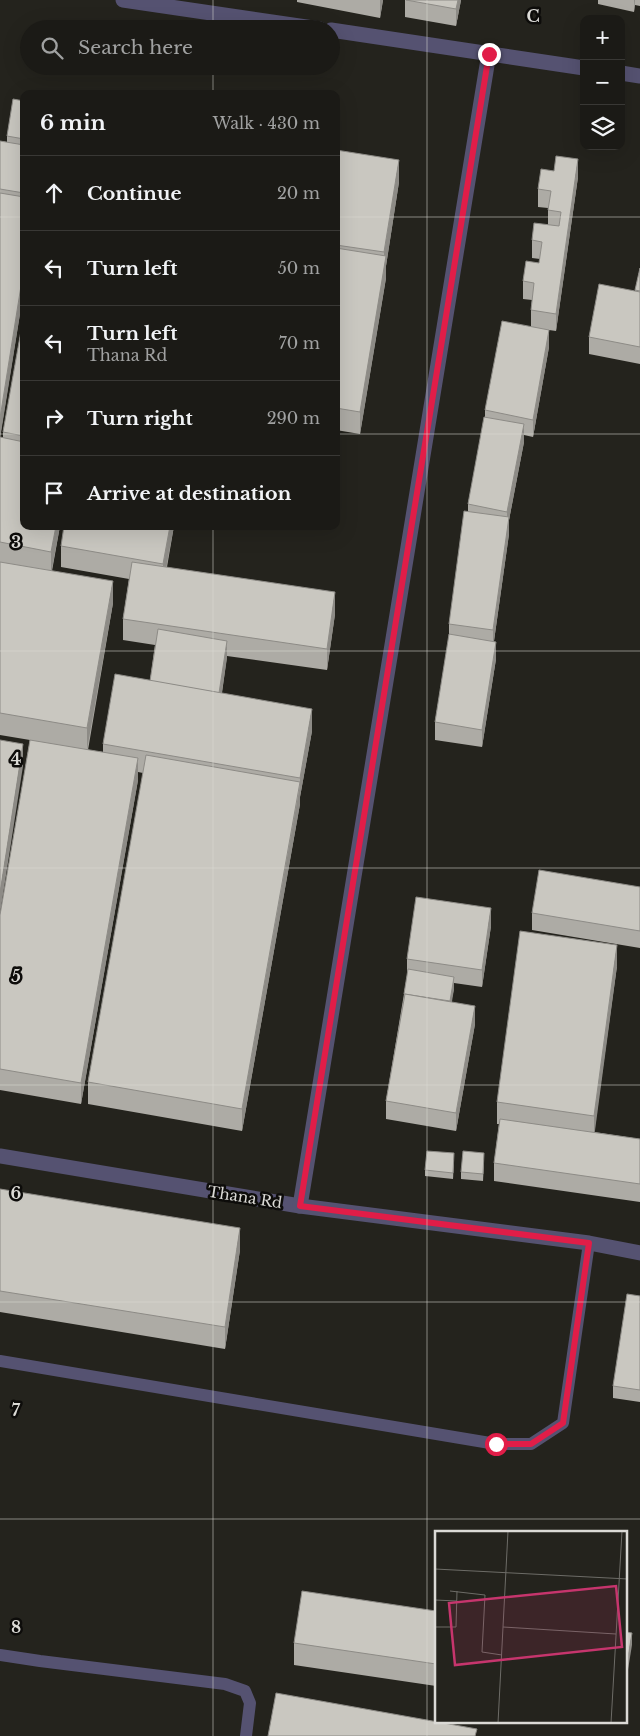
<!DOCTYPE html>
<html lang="en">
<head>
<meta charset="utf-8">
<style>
  body { margin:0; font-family:"Libre Baskerville",serif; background:#282723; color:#f1f3f6 }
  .controls { position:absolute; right:15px; top:15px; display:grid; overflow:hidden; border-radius:10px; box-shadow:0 5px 20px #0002 }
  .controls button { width:45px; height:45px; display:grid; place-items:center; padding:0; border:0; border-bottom:1px solid #393835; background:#1b1a16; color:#f1f3f6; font:25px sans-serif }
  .stop { position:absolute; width:15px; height:15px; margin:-11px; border:4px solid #e11d48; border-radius:50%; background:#fff }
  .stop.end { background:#e11d48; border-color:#fff; box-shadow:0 1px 5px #0008 }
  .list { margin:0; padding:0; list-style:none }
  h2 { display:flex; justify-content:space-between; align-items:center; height:65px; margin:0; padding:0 20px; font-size:21px }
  h2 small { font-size:16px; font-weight:400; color:#a0a1a1 }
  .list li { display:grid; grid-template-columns:32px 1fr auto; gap:15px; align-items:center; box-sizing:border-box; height:75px; padding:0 20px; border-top:1px solid #393835 }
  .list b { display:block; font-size:19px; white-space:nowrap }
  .list p { margin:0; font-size:16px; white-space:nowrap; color:#a0a1a1 }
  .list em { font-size:16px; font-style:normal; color:#a0a1a1 }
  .icon { flex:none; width:28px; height:28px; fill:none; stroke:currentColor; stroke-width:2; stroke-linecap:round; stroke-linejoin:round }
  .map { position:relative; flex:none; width:640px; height:1736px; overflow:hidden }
  .search { position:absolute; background:#1b1a16; box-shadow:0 5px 20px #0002; left:20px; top:20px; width:320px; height:55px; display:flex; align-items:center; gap:12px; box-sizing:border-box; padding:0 18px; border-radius:28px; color:#a0a1a1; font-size:19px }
  .panel { position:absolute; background:#1b1a16; box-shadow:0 5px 20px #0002; left:20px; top:90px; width:320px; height:440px; border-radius:10px }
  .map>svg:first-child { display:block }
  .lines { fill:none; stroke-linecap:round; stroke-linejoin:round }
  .lane { stroke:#555271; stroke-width:12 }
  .street { stroke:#555271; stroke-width:15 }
  .wall { fill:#adaba5 }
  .shaded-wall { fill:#8d8b86 }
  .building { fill:#c9c7c0; stroke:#8d8b86 }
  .route { stroke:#e11d48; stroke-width:6 }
  .grid { fill:none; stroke:#dbdad6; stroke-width:1; stroke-opacity:0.55 }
  .labels { text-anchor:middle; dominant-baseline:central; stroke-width:5; stroke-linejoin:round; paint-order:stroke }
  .street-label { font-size:15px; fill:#dbdad6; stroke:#0d0c0a }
  .inset-road { fill:none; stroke:#6d6c67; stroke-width:1 }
  .view { fill:#c6356d; fill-opacity:0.15; stroke:#c6356d; stroke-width:2.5 }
  .inset-edge { fill:none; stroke:#dbdad6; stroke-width:2.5 }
  .grid-label { font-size:16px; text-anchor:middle; font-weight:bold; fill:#dbdad6; stroke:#0d0c0a; stroke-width:5; stroke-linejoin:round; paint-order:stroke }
</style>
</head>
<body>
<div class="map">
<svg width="640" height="1736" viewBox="0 0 640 1736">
  <rect width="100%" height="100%" fill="#24231d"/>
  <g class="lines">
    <g class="lane">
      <path d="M0,1361l496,83h35l32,-21 26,-180"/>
      <path d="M0,1655l40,6 185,23 20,7 5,12 -4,33"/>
    </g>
    <g class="street">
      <path d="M123,0l197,29"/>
      <path d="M331,30l253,38"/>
      <path d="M621,73l19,3"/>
      <path d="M0,1156l300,50 289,37 51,10"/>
      <path d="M300,1206l189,-1153"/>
    </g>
  </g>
  <g class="wall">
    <path d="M297,0h86l-3,18 -83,-16z"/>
    <path d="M405,0h56l-5,26 -51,-9z"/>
    <path d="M598,0h42v6l-5,-1 -1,7 -36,-8z"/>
    <path d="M24,101v188l-24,148 3,1v-6l21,-118v212h36l-8,45 61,32 -25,147 15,2v-8l47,-63 5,-36 -32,-5v-21l6,-40 -68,-12v-21l113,-20 -7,41 168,47 -8,56 -100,-14 -5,37 90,38 -12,66v7l-58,327 -154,-27v-22l55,-309 -5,-1v8l-57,324 -81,-14v-175l30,-175 -30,-5v-594l7,1v-6z"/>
    <path d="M336,150l63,32 -13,84v12l-26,156 -24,-4z"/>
    <path d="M578,177l-22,154 -7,-1v17l-16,90 -9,-2v7l-15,78v14l-15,107 2,18 -14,88 -47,-7v-18l14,-86v-12l19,-113v-7l17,-87v-7l46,-84v-16l1,-10 -9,-1v-18l16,-18 1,-4 -8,-1v-18l16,-15v-17l-10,-1v-18z"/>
    <path d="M640,268v96l-51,-10v-17l46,-46z"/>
    <path d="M640,887v61l-108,-18v-17z"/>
    <path d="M491,926l-9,61 -28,-4v6l-3,13 24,22 -19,107 -70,-12v-18l21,-125v-17z"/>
    <path d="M617,966l-23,166 46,7v63l-146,-21v-18l5,-39h-2v-22z"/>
    <path d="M454,1160l-1,19 -28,-3v-6z"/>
    <path d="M484,1160l-1,21 -22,-2v-7z"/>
    <path d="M0,1189l240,61 -15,99 -225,-37z"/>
    <path d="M640,1296v106l-27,-4v-12z"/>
    <path d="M436,1611v75l-142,-21v-22z"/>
  </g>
  <g class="shaded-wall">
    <path d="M380,0h3l-3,18z"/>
    <path d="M458,0h3l-5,26v-17z"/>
    <path d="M634,0h1l-1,12z"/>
    <path d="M578,159v18l-22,154v-17z"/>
    <path d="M399,160v22l-13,84v12l-26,156v-22l24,-147v-13z"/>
    <path d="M24,267v22l-24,150v-21z"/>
    <path d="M549,330v17l-16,90v-17z"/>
    <path d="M524,424v18l-15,78v14l-16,114v-18l14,-101v-17z"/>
    <path d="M56,526h4l-9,48v-22z"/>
    <path d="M170,526h4l-11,59v-21z"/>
    <path d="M113,581v22l-26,147v-22z"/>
    <path d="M335,592v22l-8,56v-21z"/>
    <path d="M227,641v17l-8,53v-18z"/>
    <path d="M496,642v17l-14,88v-17z"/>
    <path d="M312,709v22l-12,66v7l-58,327v-22l58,-324v-7z"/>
    <path d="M23,744v22l-23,148v-21z"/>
    <path d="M138,758v22l-57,324v-21z"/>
    <path d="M491,908v18l-9,61v-17z"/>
    <path d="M617,945v21l-23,172v-22z"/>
    <path d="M454,977v12l-4,25v-13z"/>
    <path d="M475,1006v18l-19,107v-18z"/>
    <path d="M240,1228v22l-15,99v-22z"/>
    <path d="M632,1633v12l-6,37v-12z"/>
  </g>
  <g class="building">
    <path d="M406,0h52l-2,9z"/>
    <path d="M13,99l11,2v38l-17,-3z"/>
    <path d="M0,141l24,4v48l-24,-4z"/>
    <path d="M336,150l63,10 -15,92 -48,-7z"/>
    <path d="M556,156l22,3 -22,155 -25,-4 3,-27 -11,-2 3,-20 13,2 3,-21 -10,-2 2,-17 25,3 2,-14 -13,-2 3,-19 -13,-2 3,-20 13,2z"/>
    <path d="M0,193l24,4v70l-24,151z"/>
    <path d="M336,248l50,8 -26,156 -24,-4z"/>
    <path d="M640,268v23l-5,-1z"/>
    <path d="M599,284l41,8v55l-51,-10z"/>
    <path d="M24,314v122l-21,-4z"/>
    <path d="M502,321l47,9 -16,90 -48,-10z"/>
    <path d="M484,417l40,7 -17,88 -39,-8z"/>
    <path d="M0,437l24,5v84h32l-5,26 -51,-10z"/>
    <path d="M464,511l45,6 -16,113 -44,-6z"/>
    <path d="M64,526h106l-7,38 -102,-18z"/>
    <path d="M0,562l113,19 -26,147 -87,-15z"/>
    <path d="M132,562l203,30 -8,57 -204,-30z"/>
    <path d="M158,629l69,12 -8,52 -69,-12z"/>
    <path d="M449,634l47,8 -14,88 -47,-8z"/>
    <path d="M115,674l197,35 -12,69 -197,-34z"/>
    <path d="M0,740l23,4 -23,149z"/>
    <path d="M30,740l108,18 -57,325 -81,-14v-154z"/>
    <path d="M146,755l154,27 -58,327 -154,-27z"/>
    <path d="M539,870l101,17v44l-108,-18z"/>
    <path d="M416,897l75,11 -9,62 -75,-11z"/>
    <path d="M520,931l97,14 -23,171 -97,-14z"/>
    <path d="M408,969l46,8 -4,24 -46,-7z"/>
    <path d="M405,994l70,12 -19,107 -70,-12z"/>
    <path d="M500,1119l140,20v45l-146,-21z"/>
    <path d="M427,1151l27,2 -1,20 -28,-3z"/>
    <path d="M463,1151l21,2 -1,21 -22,-2z"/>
    <path d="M0,1189l240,39 -15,99 -225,-36z"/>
    <path d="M627,1294l13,2v94l-27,-4z"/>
    <path d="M302,1591l134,20v53l-142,-21z"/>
    <path d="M626,1632l6,1 -6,37z"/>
    <path d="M276,1693l201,36 -2,7h-207z"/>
  </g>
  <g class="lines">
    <path class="route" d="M489,54l-189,1152 289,37 -26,180 -32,21h-35"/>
  </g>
  <path class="grid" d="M213,0v29M427,0v1736M213,66v28M0,217h24M336,217h304M0,434h24M336,434h304M213,526v1210M0,651h640M0,868h640M0,1085h640M0,1302h640M0,1519h640"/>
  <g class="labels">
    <g class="street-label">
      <text transform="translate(245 1197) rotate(9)">Thana Rd</text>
    </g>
  </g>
  <g transform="translate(435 1531)">
    <rect width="192" height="192" fill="#24231d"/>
    <path class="inset-road" d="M0,38l193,10M15,60l35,4 -3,57 20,3M0,69l22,1M0,96h21l1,-36M68,96l113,7M63,192l10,-192M176,192l11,-192"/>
    <path class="view" d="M181,55l6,61 -167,18 -6,-62z"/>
    <rect width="192" height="192" class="inset-edge"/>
  </g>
  <g class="grid-label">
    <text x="533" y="22">C</text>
    <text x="16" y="548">3</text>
    <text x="16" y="765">4</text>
    <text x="16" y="982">5</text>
    <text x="16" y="1199">6</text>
    <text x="16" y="1416">7</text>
    <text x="16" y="1633">8</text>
  </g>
</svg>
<div class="controls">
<button>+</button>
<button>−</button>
<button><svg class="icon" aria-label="layers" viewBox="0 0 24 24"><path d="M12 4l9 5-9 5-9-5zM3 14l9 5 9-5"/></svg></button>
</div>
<div class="stop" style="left:496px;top:1444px"></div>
<div class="stop end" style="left:489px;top:54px"></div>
<div class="search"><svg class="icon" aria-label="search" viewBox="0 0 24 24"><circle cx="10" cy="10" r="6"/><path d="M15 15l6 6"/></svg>Search here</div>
<section class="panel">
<h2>6 min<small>Walk · 430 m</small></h2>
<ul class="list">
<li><svg class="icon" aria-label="ahead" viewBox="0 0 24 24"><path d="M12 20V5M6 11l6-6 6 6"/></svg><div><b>Continue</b></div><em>20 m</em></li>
<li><svg class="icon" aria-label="left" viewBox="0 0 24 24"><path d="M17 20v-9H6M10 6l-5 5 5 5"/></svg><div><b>Turn left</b></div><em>50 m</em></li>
<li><svg class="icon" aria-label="left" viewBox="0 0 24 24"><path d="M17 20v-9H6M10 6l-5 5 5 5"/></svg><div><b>Turn left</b><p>Thana Rd</p></div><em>70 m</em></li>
<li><svg class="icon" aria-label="right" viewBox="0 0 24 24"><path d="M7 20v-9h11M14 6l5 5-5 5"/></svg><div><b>Turn right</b></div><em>290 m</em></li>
<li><svg class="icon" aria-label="arrive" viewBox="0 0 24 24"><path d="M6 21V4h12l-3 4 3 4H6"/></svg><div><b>Arrive at destination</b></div></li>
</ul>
</section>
</div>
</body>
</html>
